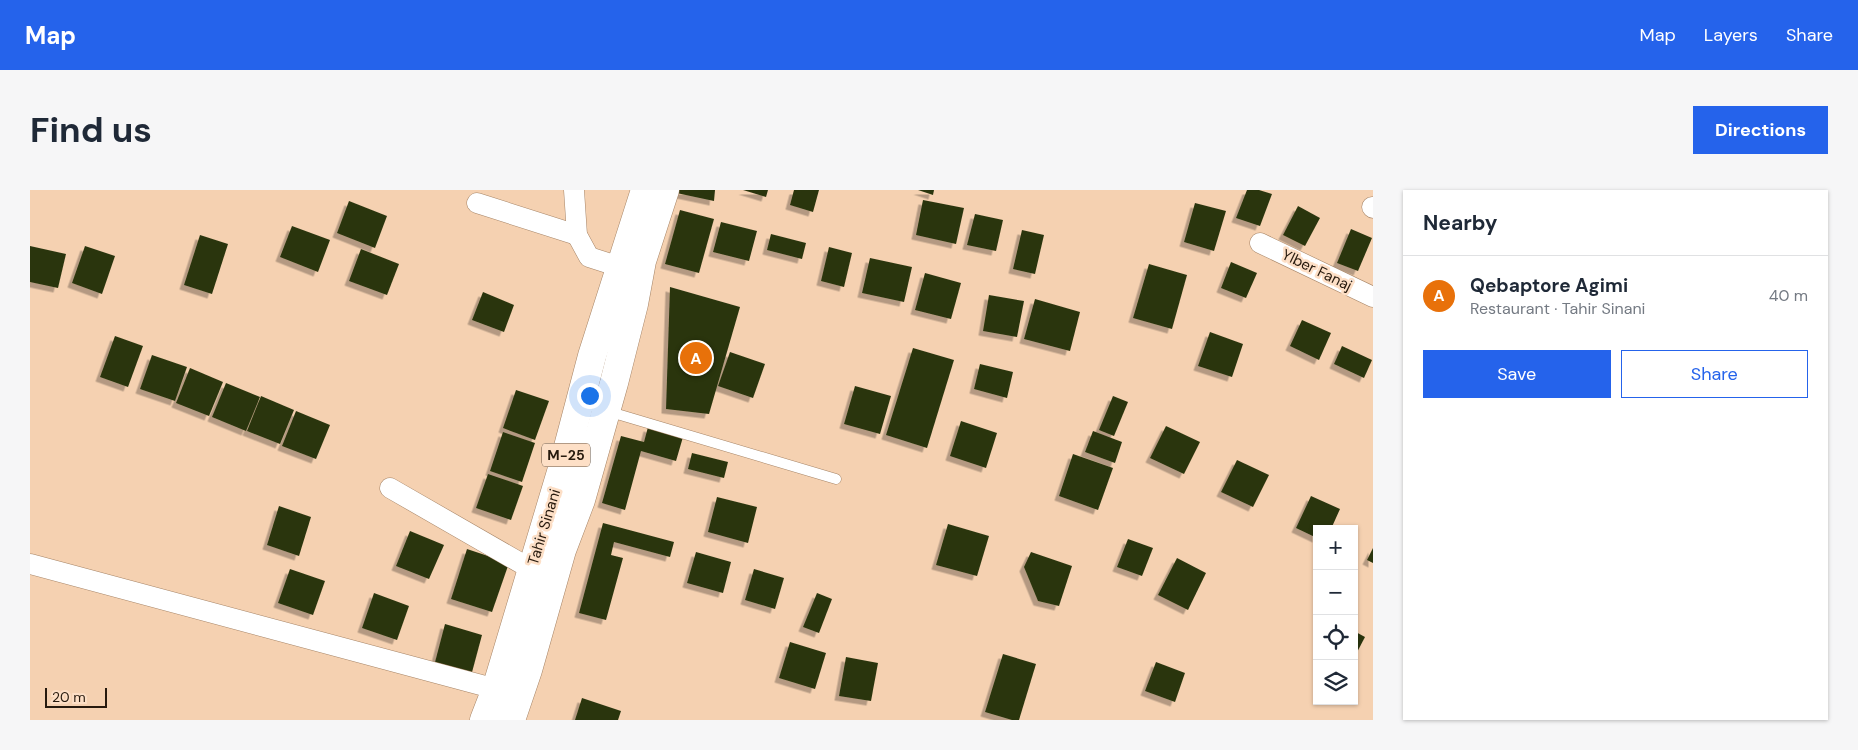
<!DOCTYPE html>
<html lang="en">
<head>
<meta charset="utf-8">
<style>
  body { margin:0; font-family:"DM Sans",sans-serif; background:#f6f6f7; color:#1f2937 }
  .controls { position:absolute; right:15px; bottom:15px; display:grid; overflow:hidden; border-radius:0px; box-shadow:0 1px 4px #0004 }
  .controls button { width:45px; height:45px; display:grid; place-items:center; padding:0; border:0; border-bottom:1px solid #e0e1e3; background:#fff; color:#1f2937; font:25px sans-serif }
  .scale { position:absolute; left:15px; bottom:12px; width:62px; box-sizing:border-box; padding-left:5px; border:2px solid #271a0e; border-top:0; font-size:14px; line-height:18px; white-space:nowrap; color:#271a0e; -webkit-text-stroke:4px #fddfc6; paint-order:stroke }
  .you { position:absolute; left:559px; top:205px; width:18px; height:18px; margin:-12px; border:4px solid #fff; border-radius:50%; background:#1a73e8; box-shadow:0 0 0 8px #1a73e833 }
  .badge { display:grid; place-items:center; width:32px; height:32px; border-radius:50%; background:#2563eb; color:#fff; font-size:16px; font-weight:700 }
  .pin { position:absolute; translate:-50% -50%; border:2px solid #fff; box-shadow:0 1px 5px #0006 }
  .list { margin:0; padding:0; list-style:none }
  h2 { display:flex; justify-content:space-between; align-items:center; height:65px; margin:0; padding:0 20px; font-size:21px }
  h2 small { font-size:16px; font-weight:400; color:#747a83 }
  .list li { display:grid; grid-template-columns:32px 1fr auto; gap:15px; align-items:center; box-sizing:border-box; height:80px; padding:0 20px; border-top:1px solid #e0e1e3 }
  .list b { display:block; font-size:19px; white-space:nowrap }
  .list p { margin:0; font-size:16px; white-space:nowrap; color:#747a83 }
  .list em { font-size:16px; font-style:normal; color:#747a83 }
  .actions { display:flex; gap:10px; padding:15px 20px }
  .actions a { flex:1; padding:11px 0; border:1px solid #2563eb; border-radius:0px; text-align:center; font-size:18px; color:#2563eb }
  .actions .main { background:#2563eb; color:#fff }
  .icon { flex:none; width:28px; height:28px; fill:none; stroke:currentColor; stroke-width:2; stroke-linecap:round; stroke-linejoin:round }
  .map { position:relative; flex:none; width:1343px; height:530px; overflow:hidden; border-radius:0px }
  header { display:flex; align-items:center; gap:30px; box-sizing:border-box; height:70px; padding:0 25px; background:#2563eb; color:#fff }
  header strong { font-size:24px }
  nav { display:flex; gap:28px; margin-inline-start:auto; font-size:18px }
  .intro { display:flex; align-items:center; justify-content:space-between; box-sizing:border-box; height:120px; padding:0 30px }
  h1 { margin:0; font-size:35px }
  .button { padding:12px 22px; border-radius:0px; background:#2563eb; color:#fff; font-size:18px; font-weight:700 }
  main { display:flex; gap:30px; padding:0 30px }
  aside { flex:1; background:#fff; border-radius:0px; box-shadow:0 1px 4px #0004 }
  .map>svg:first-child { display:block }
  .building { fill:#2c3611; filter:url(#shadow) }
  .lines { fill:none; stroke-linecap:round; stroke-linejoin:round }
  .service-casing { stroke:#a68466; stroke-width:11 }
  .minor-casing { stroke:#a68466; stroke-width:21 }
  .primary-casing { stroke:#a68466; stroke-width:29 }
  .service { stroke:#fff; stroke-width:10 }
  .minor { stroke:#fff; stroke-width:20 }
  .primary { stroke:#fff; stroke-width:28 }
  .labels { text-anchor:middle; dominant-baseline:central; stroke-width:5; stroke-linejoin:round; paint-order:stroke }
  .shield { fill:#fddfc6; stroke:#675545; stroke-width:1 }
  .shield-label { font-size:14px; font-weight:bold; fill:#271a0e }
  .street-label { font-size:15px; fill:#271a0e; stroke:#fddfc6 }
</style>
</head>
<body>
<header>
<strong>Map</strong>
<nav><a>Map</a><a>Layers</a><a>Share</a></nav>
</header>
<div class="intro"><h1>Find us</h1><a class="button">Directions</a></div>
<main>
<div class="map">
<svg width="1343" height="530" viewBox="0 0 1343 530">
  <defs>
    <filter id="shadow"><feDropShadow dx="-4.5" dy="4.5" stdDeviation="0" flood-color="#0004"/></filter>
  </defs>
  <rect width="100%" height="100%" fill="#f5d1b1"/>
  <g class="building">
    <path d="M637,0h48l-1,11 -47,-10z"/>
    <path d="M713,0h25l-2,7z"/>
    <path d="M764,0h25l-6,22 -23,-7z"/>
    <path d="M888,0h16l-1,5z"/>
    <path d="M1217,0h12l13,4 -12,32 -24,-8z"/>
    <path d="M893,10l41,8 -8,36 -40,-9z"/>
    <path d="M319,11l38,15 -12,32 -38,-15z"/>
    <path d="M1165,13l31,8 -12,40 -30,-9z"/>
    <path d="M1268,16l22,12 -15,28 -22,-11z"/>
    <path d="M650,20l34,9 -15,54 -34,-9z"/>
    <path d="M945,24l28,6 -7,31 -29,-6z"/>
    <path d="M691,32l36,9 -8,30 -36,-9z"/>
    <path d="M262,36l38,14 -12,32 -38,-15z"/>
    <path d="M1321,39l21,9 -14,33 -21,-8z"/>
    <path d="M992,40l22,5 -9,39 -22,-5z"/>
    <path d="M741,44l35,9 -4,16 -35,-9z"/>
    <path d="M170,45l28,9 -16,50 -28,-9z"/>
    <path d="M0,56l36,8 -8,34 -28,-6z"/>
    <path d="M55,56l30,10 -13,38 -30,-11z"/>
    <path d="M799,57l23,6 -8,34 -23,-6z"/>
    <path d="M331,59l38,15 -12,31 -38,-14z"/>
    <path d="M840,68l42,9 -8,35 -42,-9z"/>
    <path d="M1201,72l26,11 -11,25 -25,-10z"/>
    <path d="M1119,74l38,11 -15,54 -39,-11z"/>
    <path d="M895,83l36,10 -10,36 -36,-9z"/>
    <path d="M640,97l70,20 -31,107 -43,-5z"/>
    <path d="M453,102l31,13 -10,27 -32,-12z"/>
    <path d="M959,105l35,6 -7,36 -34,-6z"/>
    <path d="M1005,109l45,13 -10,39 -46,-12z"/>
    <path d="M1272,130l29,13 -12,27 -29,-14z"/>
    <path d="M1180,142l33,12 -11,33 -34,-11z"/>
    <path d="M85,146l28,10 -15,41 -28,-10z"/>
    <path d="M1312,156l30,14 -8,18 -30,-14z"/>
    <path d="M883,158l41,12 -27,88 -41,-13z"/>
    <path d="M700,162l35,12 -12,34 -35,-12z"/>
    <path d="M122,165l35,12 -12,34 -35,-12z"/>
    <path d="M950,174l33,8 -6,26 -33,-9z"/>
    <path d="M160,178l33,14 -14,34 -33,-13z"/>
    <path d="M196,193l34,14 -14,34 -34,-14z"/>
    <path d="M825,196l36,10 -11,38 -36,-10z"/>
    <path d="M486,200l33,11 -14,39 -32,-12z"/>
    <path d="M231,206l33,14 -14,34 -33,-13z"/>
    <path d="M1083,206l15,6 -14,34 -15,-6z"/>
    <path d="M266,221l34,14 -14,34 -34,-13z"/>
    <path d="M931,231l36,12 -11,35 -36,-12z"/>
    <path d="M1136,236l34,16 -16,32 -34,-16z"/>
    <path d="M618,237l35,10 -7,24 -35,-10 -16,59 -23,-7 19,-67 23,6z"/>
    <path d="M1063,241l29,11 -7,21 -30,-11z"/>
    <path d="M473,242l32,11 -13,39 -32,-11z"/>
    <path d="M662,263l36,9 -4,16 -36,-9z"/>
    <path d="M1043,264l40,14 -15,42 -39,-14z"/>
    <path d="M1207,270l32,15 -16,32 -32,-15z"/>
    <path d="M458,284l35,12 -12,34 -35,-12z"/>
    <path d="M1281,306l29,13 -9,20h-14v9l-21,-10z"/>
    <path d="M687,307l40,10 -9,36 -40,-11z"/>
    <path d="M249,316l32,11 -12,39 -32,-11z"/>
    <path d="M573,333l71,19 -4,15 -56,-15 -3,13 12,3 -17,62 -27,-7z"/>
    <path d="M918,334l41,12 -12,40 -41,-11z"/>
    <path d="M380,341l34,14 -15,34 -33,-13z"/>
    <path d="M1098,349l25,9 -11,28 -25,-9z"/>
    <path d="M1343,358v15l-6,-3z"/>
    <path d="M437,359l42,14 -17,49 -41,-13z"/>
    <path d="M666,362l35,10 -8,31 -36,-10z"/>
    <path d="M1001,362l41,14 -13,40 -21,-5 -14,-34z"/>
    <path d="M1147,368l29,15 -18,37 -30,-15z"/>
    <path d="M260,379l35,12 -12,34 -35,-12z"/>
    <path d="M724,379l30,9 -9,31 -30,-9z"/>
    <path d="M344,403l35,13 -12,34 -35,-12z"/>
    <path d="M787,403l15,6 -13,34 -16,-6z"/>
    <path d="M415,434l37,11 -11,41 -37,-10z"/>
    <path d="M1324,441l11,6 -11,21z"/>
    <path d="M760,452l36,11 -11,36 -36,-11z"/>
    <path d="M973,464l33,10 -17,56h-7l-27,-8z"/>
    <path d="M816,467l32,6 -7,38 -32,-5z"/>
    <path d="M1126,472l29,11 -10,29 -30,-11z"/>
    <path d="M552,508l39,13 -3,9h-43z"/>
  </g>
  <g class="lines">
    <defs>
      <path id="service" d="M577,221l229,68"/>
      <g id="minor">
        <path d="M544,0l3,45 12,22 31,10"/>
        <path d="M447,13l100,32"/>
        <path d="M1342,17l1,1"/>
        <path d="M1230,53l113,54"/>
        <path d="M360,298l141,81"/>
        <path d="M0,374l466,125"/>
      </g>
      <g id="primary">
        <path d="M454,530l12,-31 68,-227 28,-106 53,-166"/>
        <path d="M481,530l17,-50 34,-120 19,-50 33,-117 20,-79 8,-43 23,-71"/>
      </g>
    </defs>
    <use href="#service" class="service-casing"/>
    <use href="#minor" class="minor-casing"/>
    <use href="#primary" class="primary-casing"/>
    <use href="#service" class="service"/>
    <use href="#minor" class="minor"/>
    <use href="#primary" class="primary"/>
  </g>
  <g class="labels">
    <rect class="shield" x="512" y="253.5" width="48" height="23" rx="4"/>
    <g class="shield-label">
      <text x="536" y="265">M-25</text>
    </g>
    <g class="street-label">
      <text transform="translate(1287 80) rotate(26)">Ylber Fanaj</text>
      <text transform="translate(514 337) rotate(-73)">Tahir Sinani</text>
    </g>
  </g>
</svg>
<div class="controls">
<button>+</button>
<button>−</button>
<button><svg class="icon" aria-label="locate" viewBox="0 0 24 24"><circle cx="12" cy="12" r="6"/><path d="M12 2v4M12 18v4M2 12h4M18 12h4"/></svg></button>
<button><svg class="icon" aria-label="layers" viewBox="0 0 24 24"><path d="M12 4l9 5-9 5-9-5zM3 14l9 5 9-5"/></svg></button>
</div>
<div class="scale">20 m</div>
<div class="you"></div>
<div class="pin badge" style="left:666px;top:168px;background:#e8710a">A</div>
</div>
<aside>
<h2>Nearby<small></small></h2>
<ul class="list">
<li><span class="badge" style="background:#e8710a">A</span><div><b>Qebaptore Agimi</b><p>Restaurant · Tahir Sinani</p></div><em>40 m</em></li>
</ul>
<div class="actions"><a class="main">Save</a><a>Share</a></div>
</aside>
</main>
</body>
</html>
